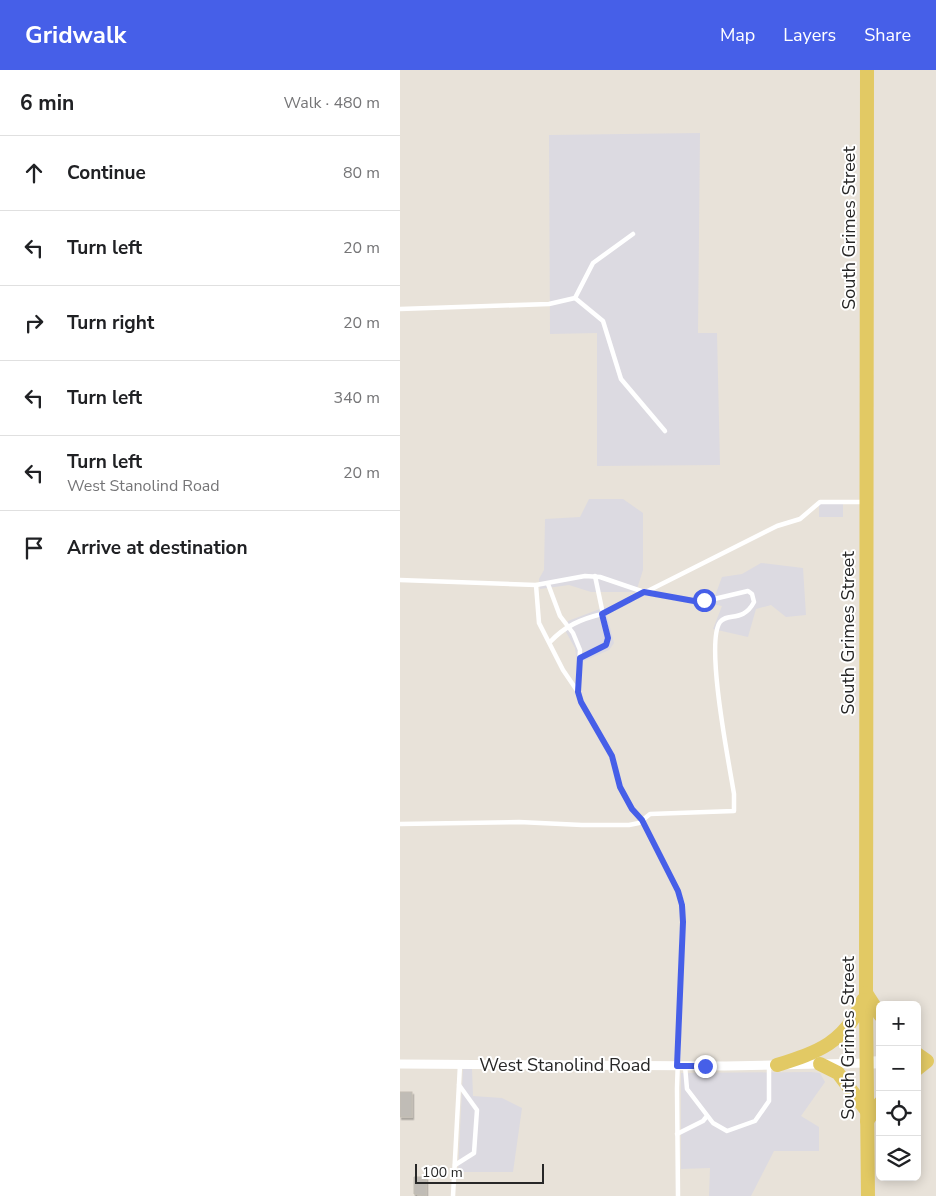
<!DOCTYPE html>
<html lang="en">
<head>
<meta charset="utf-8">
<style>
  body { margin:0; font-family:"Nunito Sans",sans-serif; background:#f6f6f6; color:#202124 }
  .controls { position:absolute; right:15px; bottom:15px; display:grid; overflow:hidden; border-radius:8px; box-shadow:0 2px 12px #0003 }
  .controls button { width:45px; height:45px; display:grid; place-items:center; padding:0; border:0; border-bottom:1px solid #e0e0e0; background:#fff; color:#202124; font:25px sans-serif }
  .scale { position:absolute; left:15px; bottom:12px; width:129px; box-sizing:border-box; padding-left:5px; border:2px solid #272727; border-top:0; font-size:14px; line-height:18px; white-space:nowrap; color:#272727; -webkit-text-stroke:4px #fff; paint-order:stroke }
  .stop { position:absolute; width:15px; height:15px; margin:-11px; border:4px solid #465fe8; border-radius:50%; background:#fff }
  .stop.end { background:#465fe8; border-color:#fff; box-shadow:0 1px 5px #0008 }
  .list { margin:0; padding:0; list-style:none }
  h2 { display:flex; justify-content:space-between; align-items:center; height:65px; margin:0; padding:0 20px; font-size:21px }
  h2 small { font-size:16px; font-weight:400; color:#757577 }
  .list li { display:grid; grid-template-columns:32px 1fr auto; gap:15px; align-items:center; box-sizing:border-box; height:75px; padding:0 20px; border-top:1px solid #e0e0e0 }
  .list b { display:block; font-size:19px; white-space:nowrap }
  .list p { margin:0; font-size:16px; white-space:nowrap; color:#757577 }
  .list em { font-size:16px; font-style:normal; color:#757577 }
  .icon { flex:none; width:28px; height:28px; fill:none; stroke:currentColor; stroke-width:2; stroke-linecap:round; stroke-linejoin:round }
  .map { position:relative; flex:none; width:536px; height:1126px; overflow:hidden }
  header { display:flex; align-items:center; gap:30px; box-sizing:border-box; height:70px; padding:0 25px; background:#465fe8; color:#fff }
  header strong { font-size:24px }
  nav { display:flex; gap:28px; margin-inline-start:auto; font-size:18px }
  main { display:flex }
  aside { flex:1; background:#fff }
  .map>svg:first-child { display:block }
  .industrial { fill:#dcdae1 }
  .building { fill:#c0bcb6; stroke:#c3beb3; filter:url(#shadow) }
  .lines { fill:none; stroke-linecap:round; stroke-linejoin:round }
  .lane { stroke:#fff; stroke-width:4.5 }
  .street { stroke:#fff; stroke-width:9 }
  .secondary { stroke:#fff; stroke-width:12 }
  .primary { stroke:#e2c964; stroke-width:14 }
  .route { stroke:#465fe8; stroke-width:6 }
  .labels { text-anchor:middle; dominant-baseline:central; stroke-width:4; stroke-linejoin:round; paint-order:stroke }
  .street-label { font-size:18px; fill:#272727; stroke:#fff }
</style>
</head>
<body>
<header>
<strong>Gridwalk</strong>
<nav><a>Map</a><a>Layers</a><a>Share</a></nav>
</header>
<main>
<aside>
<h2>6 min<small>Walk · 480 m</small></h2>
<ul class="list">
<li><svg class="icon" aria-label="ahead" viewBox="0 0 24 24"><path d="M12 20V5M6 11l6-6 6 6"/></svg><div><b>Continue</b></div><em>80 m</em></li>
<li><svg class="icon" aria-label="left" viewBox="0 0 24 24"><path d="M17 20v-9H6M10 6l-5 5 5 5"/></svg><div><b>Turn left</b></div><em>20 m</em></li>
<li><svg class="icon" aria-label="right" viewBox="0 0 24 24"><path d="M7 20v-9h11M14 6l5 5-5 5"/></svg><div><b>Turn right</b></div><em>20 m</em></li>
<li><svg class="icon" aria-label="left" viewBox="0 0 24 24"><path d="M17 20v-9H6M10 6l-5 5 5 5"/></svg><div><b>Turn left</b></div><em>340 m</em></li>
<li><svg class="icon" aria-label="left" viewBox="0 0 24 24"><path d="M17 20v-9H6M10 6l-5 5 5 5"/></svg><div><b>Turn left</b><p>West Stanolind Road</p></div><em>20 m</em></li>
<li><svg class="icon" aria-label="arrive" viewBox="0 0 24 24"><path d="M6 21V4h12l-3 4 3 4H6"/></svg><div><b>Arrive at destination</b></div></li>
</ul>
</aside>
<div class="map">
<svg width="536" height="1126" viewBox="0 0 536 1126">
  <defs>
    <filter id="shadow"><feDropShadow dx="1.5" dy="2.5" stdDeviation="0" flood-color="#0004"/></filter>
  </defs>
  <rect width="100%" height="100%" fill="#e8e2d9"/>
  <g class="industrial">
    <path d="M300,63l-2,200h19l3,132 -123,1v-133l-47,1 -1,-199z"/>
    <path d="M189,429h34l20,14v57l-7,22h-45l-22,-7 -29,4 -1,-10 5,-9 1,-51 35,-2z"/>
    <rect x="419" y="434" width="24" height="13"/>
    <path d="M361,493l42,5 3,47 -20,2 -15,-12 -15,4 -8,28 -35,-8 9,-23 -10,-2 10,-27 20,-3z"/>
    <path d="M205,537l9,36 -5,7 -32,14 -2,-16 -9,-16 2,-11z"/>
    <path d="M63,999h9l1,27 29,2 20,10 -9,64h-55z"/>
    <path d="M411,1002l9,1 5,9 -24,34 18,11v24h-45l-23,45h-42l1,-28 -29,1v-96z"/>
  </g>
  <g class="building">
    <rect x="0" y="1022" width="12" height="25"/>
    <path d="M14,1107h12v19l-12,-2z"/>
  </g>
  <g class="lines">
    <g class="lane">
      <path d="M175,228l28,23 18,58 44,52"/>
      <path d="M0,239l149,-5 26,-6 18,-35 40,-29"/>
      <path d="M0,510l136,5 49,-9 15,1 47,16 47,8 20,-2 34,-8 4,3 2,8c-11,21 -27,10 -34,20 -15,21 9,141 14,172v17l-84,3 -11,9 -10,2h-47l-63,-3 -119,2"/>
      <path d="M148,514l12,32 13,17 7,17 -2,42 3,10 31,55 8,30 12,22 10,11 36,71 5,14 -6,183 1,108"/>
      <path d="M136,515l3,38 24,47 15,22"/>
      <path d="M150,572c15,-16 31,-23 52,-28l175,-88 23,-7 20,-17h44"/>
      <path d="M180,588l26,-13 2,-7 -13,-62"/>
      <path d="M285,996l2,23 26,34 14,8 28,-10 14,-20v-36"/>
      <path d="M277,1064l26,-13 4,-5"/>
      <path d="M55,1095l19,-12 3,-43 -18,-25"/>
      <path d="M53,1126l7,-131"/>
    </g>
    <path class="street" d="M0,994l325,2 142,-3"/>
    <path class="secondary" d="M467,993l13,-1"/>
    <g class="primary">
      <path d="M467,0l-1,932 2,194"/>
      <path d="M466,923l14,22"/>
      <path d="M517,984l10,7 -10,8"/>
      <path d="M420,994l18,9 29,38"/>
      <path d="M377,995c41,-13 68,-22 86,-65"/>
      <path d="M467,1051l13,-18"/>
    </g>
  </g>
  <g class="lines">
    <path class="route" d="M304,530l-10,1 -50,-9 -42,22 6,24 -2,7 -26,13 -2,34 3,10 31,54 8,31 12,22 10,11 36,71 4,14 1,17 -6,144h28"/>
  </g>
  <g class="labels">
    <g class="street-label">
      <text transform="translate(449 158) rotate(-90)">South Grimes Street</text>
      <text transform="translate(448 563) rotate(-90)">South Grimes Street</text>
      <text transform="translate(448 968) rotate(-90)">South Grimes Street</text>
      <text x="165" y="995">West Stanolind Road</text>
    </g>
  </g>
</svg>
<div class="controls">
<button>+</button>
<button>−</button>
<button><svg class="icon" aria-label="locate" viewBox="0 0 24 24"><circle cx="12" cy="12" r="6"/><path d="M12 2v4M12 18v4M2 12h4M18 12h4"/></svg></button>
<button><svg class="icon" aria-label="layers" viewBox="0 0 24 24"><path d="M12 4l9 5-9 5-9-5zM3 14l9 5 9-5"/></svg></button>
</div>
<div class="scale">100 m</div>
<div class="stop" style="left:304px;top:530px"></div>
<div class="stop end" style="left:305px;top:996px"></div>
</div>
</main>
</body>
</html>
